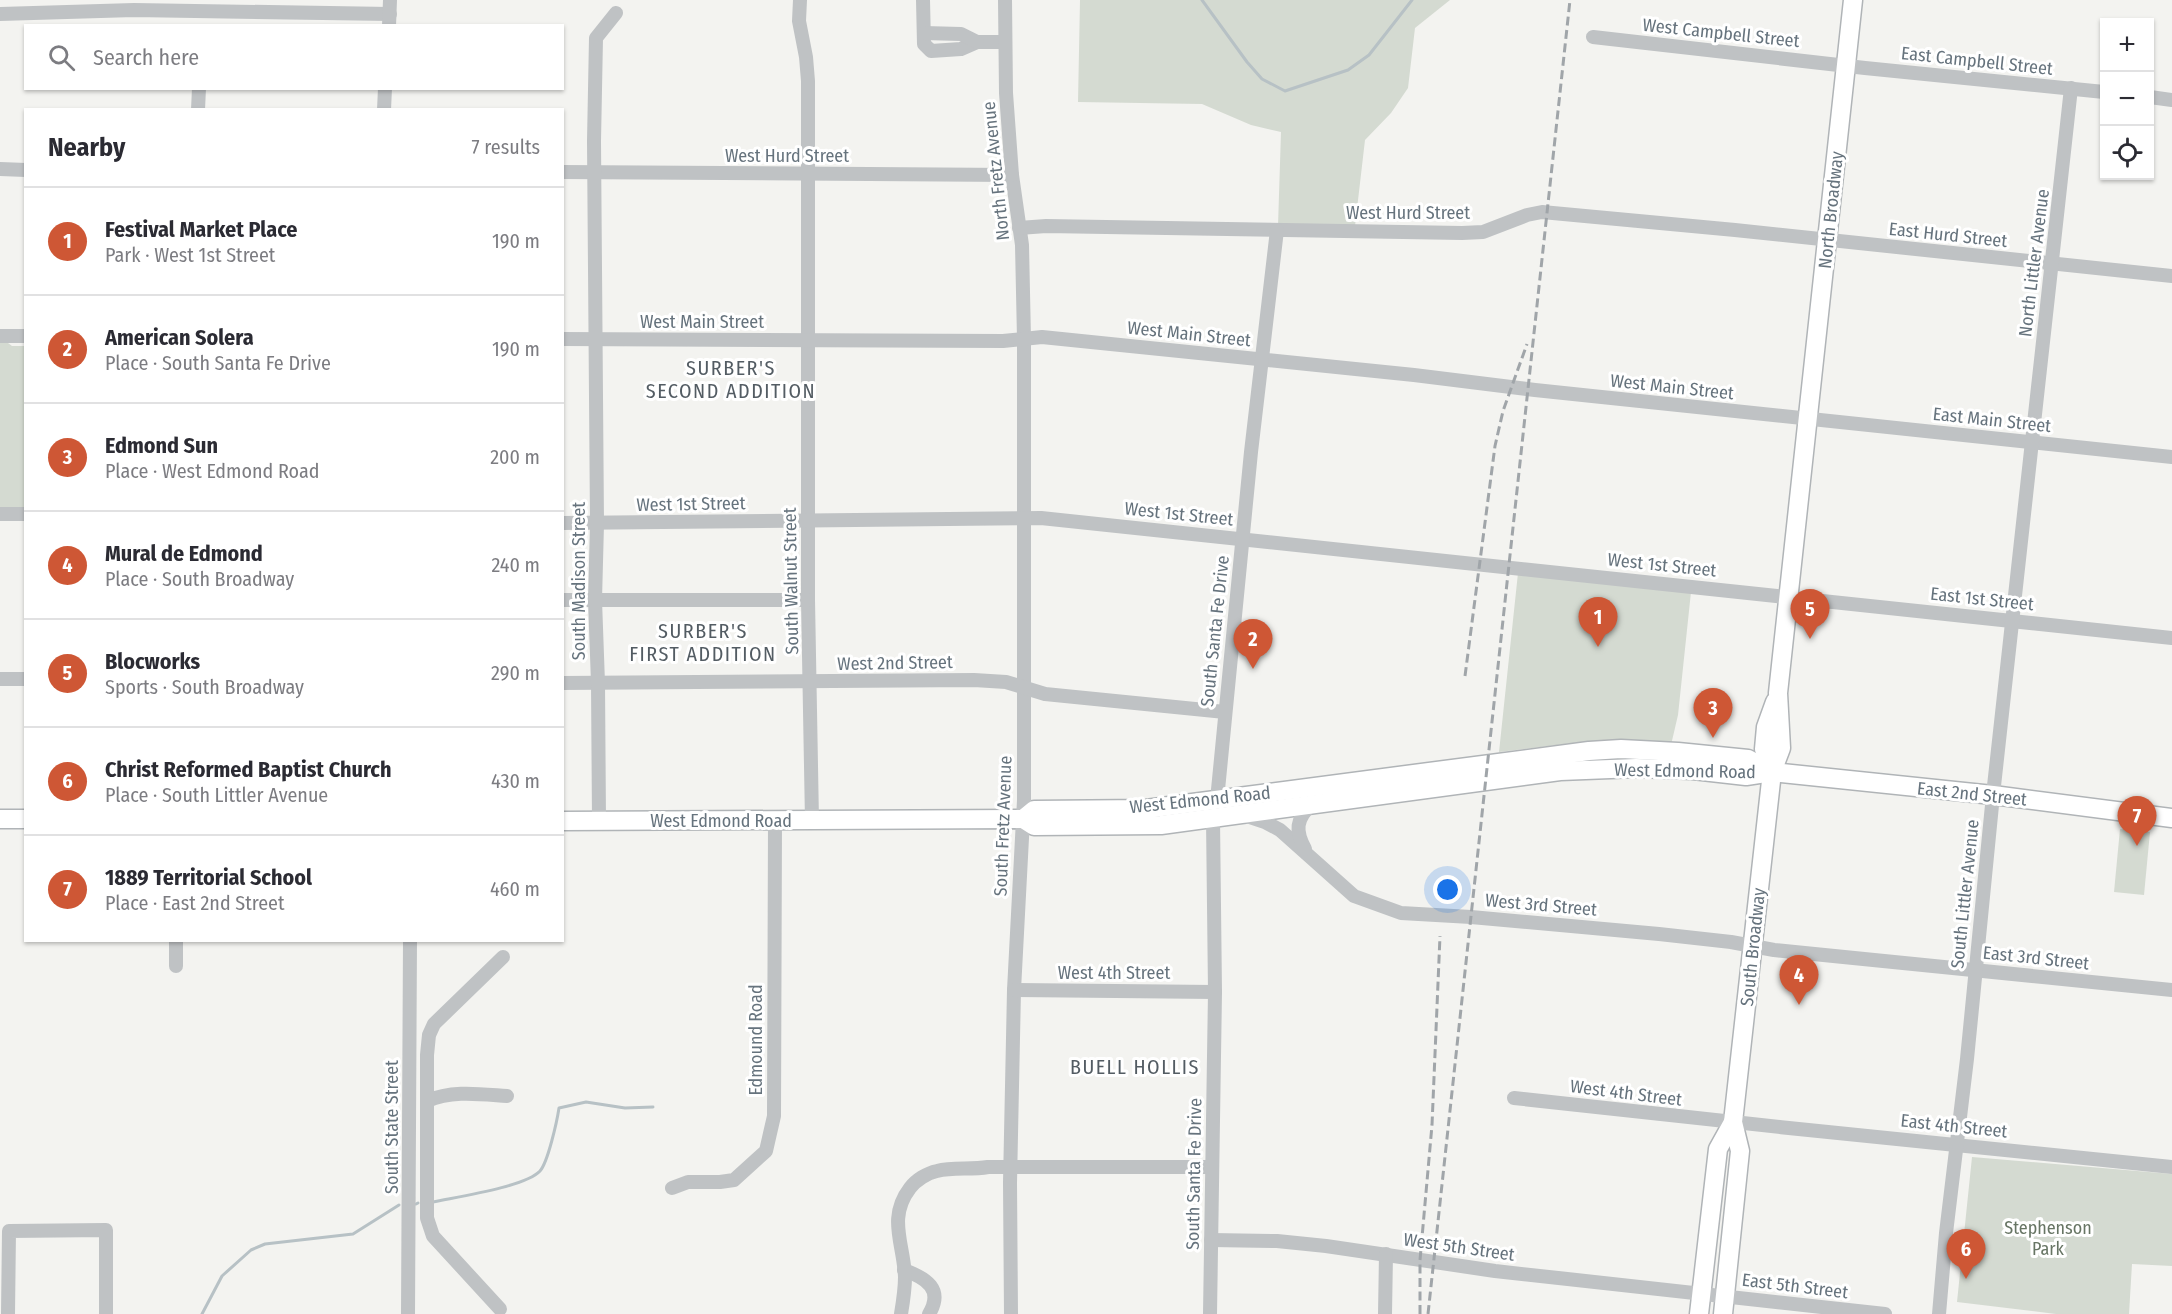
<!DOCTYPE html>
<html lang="en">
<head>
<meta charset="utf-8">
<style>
  body { margin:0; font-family:"Fira Sans Condensed",sans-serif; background:#f7f7f7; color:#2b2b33 }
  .controls { position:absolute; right:18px; top:18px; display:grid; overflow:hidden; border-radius:0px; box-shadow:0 2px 4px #0004 }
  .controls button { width:54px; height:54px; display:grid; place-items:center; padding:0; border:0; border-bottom:2px solid #e1e1e2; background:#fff; color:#2b2b33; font:30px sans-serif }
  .you { position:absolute; left:1448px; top:890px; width:21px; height:21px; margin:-15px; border:4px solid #fff; border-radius:50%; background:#1a73e8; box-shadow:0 0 0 9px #1a73e833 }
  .badge { display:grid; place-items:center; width:39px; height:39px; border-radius:50%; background:#ce5735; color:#fff; font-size:20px; font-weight:700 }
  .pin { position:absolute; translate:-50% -50px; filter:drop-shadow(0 2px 3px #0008) }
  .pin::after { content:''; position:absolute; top:32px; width:21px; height:18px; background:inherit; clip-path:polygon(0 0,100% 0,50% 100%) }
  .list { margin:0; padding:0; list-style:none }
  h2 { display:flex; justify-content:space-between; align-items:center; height:78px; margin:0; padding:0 24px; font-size:26px }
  h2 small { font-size:20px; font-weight:400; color:#7c7c81 }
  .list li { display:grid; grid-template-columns:39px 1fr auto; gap:18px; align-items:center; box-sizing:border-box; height:108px; padding:0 24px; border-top:2px solid #e1e1e2 }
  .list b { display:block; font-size:22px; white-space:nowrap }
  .list p { margin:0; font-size:20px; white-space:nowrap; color:#7c7c81 }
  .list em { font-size:20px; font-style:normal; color:#7c7c81 }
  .icon { flex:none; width:33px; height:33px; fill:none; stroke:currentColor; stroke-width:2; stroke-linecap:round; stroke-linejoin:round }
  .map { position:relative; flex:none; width:2172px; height:1314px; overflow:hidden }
  .search { position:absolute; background:#fff; box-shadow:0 2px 4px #0004; left:24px; top:24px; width:540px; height:66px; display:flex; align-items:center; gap:15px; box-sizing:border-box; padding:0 21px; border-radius:0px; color:#7c7c81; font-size:22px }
  .panel { position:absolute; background:#fff; box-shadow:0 2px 4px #0004; left:24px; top:108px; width:540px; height:834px; border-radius:0px }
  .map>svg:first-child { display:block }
  .green { fill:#d4dad1 }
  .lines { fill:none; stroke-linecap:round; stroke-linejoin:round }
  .stream { stroke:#b7c1c5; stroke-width:3 }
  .major-casing { stroke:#b0b4b7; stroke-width:21 }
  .minor { stroke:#bfc2c4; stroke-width:14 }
  .major { stroke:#fff; stroke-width:18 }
  .rail { stroke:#a0a5a9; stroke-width:3; stroke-dasharray:9 4.5; stroke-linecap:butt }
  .labels { text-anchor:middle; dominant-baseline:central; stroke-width:6; stroke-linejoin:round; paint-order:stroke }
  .street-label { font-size:18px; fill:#66737d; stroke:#fff }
  .park-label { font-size:18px; fill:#677564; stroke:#fff }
  .neighbourhood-label { font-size:20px; letter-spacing:1.5px; fill:#535c63; stroke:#fff }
</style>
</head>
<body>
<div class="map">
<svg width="2172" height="1314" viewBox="0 0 2172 1314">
  <rect width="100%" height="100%" fill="#f3f3f0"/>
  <g class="green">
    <path d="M1080,0h370l-35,28 -7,60 -17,25 -26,27 -10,86h-77l3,-94 -30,-7 -49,-21 -124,-2z"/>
    <path d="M0,343h8l4,3h13v162h-25z"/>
    <path d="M1518,573l173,19 -13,123 -7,30 -43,-4h-38l-91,11z"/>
    <path d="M2120,829l30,3 -6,63 -30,-3z"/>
    <path d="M1972,1157l200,17v92l-40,-2 -3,50h-73l-99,-12z"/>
  </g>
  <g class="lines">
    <g class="stream">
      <path d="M1202,0l45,62 15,17 23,12 63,-21 21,-15 43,-55"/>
      <path d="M433,1202c23,-5 92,-15 107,-31 8,-9 17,-50 19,-63l27,-6 39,6 28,-1"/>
      <path d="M416,1204l2,-1"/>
      <path d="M202,1314l20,-38 29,-26 14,-6 88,-10 46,-29"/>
    </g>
    <defs>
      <g id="major">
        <path d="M1772,772l-8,-23 2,-22 9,-25"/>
        <path d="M0,819h26"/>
        <path d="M1023,819l11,-9 112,-1 443,-58 32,-2 57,3 70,7 24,13"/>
        <path d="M562,821l461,-2 11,7 127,-1 399,-54 76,-3 57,2 53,6 26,-4 221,23 179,23"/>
        <path d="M1699,1314l19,-165 15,-27"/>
        <path d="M1723,1314l17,-163 -7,-29 39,-350 9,-24 -3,-55 75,-693"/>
      </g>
    </defs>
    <use href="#major" class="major-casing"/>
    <g class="minor">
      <path d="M800,0l-1,21 7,36 2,24v519l4,221"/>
      <path d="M923,0l1,44 7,7 30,-2 16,-7h28"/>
      <path d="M1005,0l1,93 6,82 10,70 2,94v461l-10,190 -4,193 1,131"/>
      <path d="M0,14l134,-4 256,4"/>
      <path d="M389,26l1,-26"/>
      <path d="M924,33l37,1 16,8"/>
      <path d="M1593,37l272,31 239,24"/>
      <path d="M2150,97l22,3"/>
      <path d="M198,110l1,-22"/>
      <path d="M384,110l1,-22"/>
      <path d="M0,169l26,1"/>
      <path d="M562,172l450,3"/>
      <path d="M1019,228l27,-2 416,7 21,-1 44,-17 15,-3 193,18 437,46"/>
      <path d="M0,336h26"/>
      <path d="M562,339l441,2 39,-4 372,38 121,15 637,67"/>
      <path d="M0,514h26"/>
      <path d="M562,523l479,-5 1131,120"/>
      <path d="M562,600h246"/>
      <path d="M0,679h26"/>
      <path d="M562,683l412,-3 32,2 39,12 180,18"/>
      <path d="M1217,800l34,-348 26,-222"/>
      <path d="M1247,816l18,6 15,8 74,66 47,17 70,4 188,17 72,8 43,8 398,40"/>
      <path d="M599,821l-1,-138 -3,-83 2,-76 -3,-383 2,-103 20,-25"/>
      <path d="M1305,849c-10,-18 -9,-30 6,-44"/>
      <path d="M176,966v-26"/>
      <path d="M1014,990l201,2"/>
      <path d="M1514,1098c219,25 439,47 658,69"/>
      <path d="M427,1101c25,-11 52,-7 80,-5"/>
      <path d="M672,1188l16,-6h32l14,-2 32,-29 8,-35 1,-294"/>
      <path d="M1211,1240l66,1 49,5 169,25 390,43"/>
      <path d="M904,1270c22,8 40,19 25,44"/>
      <path d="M500,1309l-67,-73 -6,-18v-163l2,-20 5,-11 69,-67"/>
      <path d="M8,1314l1,-83 97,-1v84"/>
      <path d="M408,1314l2,-374"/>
      <path d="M901,1314c2,-12 4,-25 4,-37 -1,-33 -18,-59 5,-89 6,-8 17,-15 27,-17 16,-4 34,-1 51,-4h223"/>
      <path d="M1210,1314l5,-322 -2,-173"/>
      <path d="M1385,1314l1,-60"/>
      <path d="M1939,1314l7,-81 21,-174 26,-264 78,-707"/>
    </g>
    <use href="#major" class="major"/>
    <g class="rail">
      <path d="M1465,676l30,-230 8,-35 24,-67"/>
      <path d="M1420,1314v-54l12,-135 8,-189"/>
      <path d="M1428,1314l142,-1314"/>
    </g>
  </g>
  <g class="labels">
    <g class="street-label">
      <text transform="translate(1721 33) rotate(6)">West Campbell Street</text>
      <text transform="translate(1977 61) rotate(6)">East Campbell Street</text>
      <text x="787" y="156">West Hurd Street</text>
      <text transform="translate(996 171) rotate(-96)">North Fretz Avenue</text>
      <text transform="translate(1831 210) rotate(-84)">North Broadway</text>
      <text x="1408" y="213">West Hurd Street</text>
      <text transform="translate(1948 235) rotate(6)">East Hurd Street</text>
      <text transform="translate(2034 263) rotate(-83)">North Littler Avenue</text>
      <text x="702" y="322">West Main Street</text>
      <text transform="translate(1189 334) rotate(6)">West Main Street</text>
      <text transform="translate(1672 387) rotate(6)">West Main Street</text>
      <text transform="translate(1992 420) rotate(6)">East Main Street</text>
      <text transform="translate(691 504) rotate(-1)">West 1st Street</text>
      <text transform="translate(1179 514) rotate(6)">West 1st Street</text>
      <text transform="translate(1662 565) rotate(6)">West 1st Street</text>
      <text transform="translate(579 581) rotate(-90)">South Madison Street</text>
      <text transform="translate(791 581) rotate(-91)">South Walnut Street</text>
      <text transform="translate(1982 599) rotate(6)">East 1st Street</text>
      <text transform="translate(1215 631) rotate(-84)">South Santa Fe Drive</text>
      <text transform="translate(895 663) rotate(-1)">West 2nd Street</text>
      <text transform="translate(1685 771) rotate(1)">West Edmond Road</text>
      <text transform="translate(1972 794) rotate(6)">East 2nd Street</text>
      <text transform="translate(1200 800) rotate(-6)">West Edmond Road</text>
      <text x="721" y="821">West Edmond Road</text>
      <text transform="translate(1003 826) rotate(-88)">South Fretz Avenue</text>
      <text transform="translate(1965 894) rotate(-84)">South Littler Avenue</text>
      <text transform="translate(1541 905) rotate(5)">West 3rd Street</text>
      <text transform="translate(1753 947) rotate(-84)">South Broadway</text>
      <text transform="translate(2036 958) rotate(6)">East 3rd Street</text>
      <text x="1114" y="973">West 4th Street</text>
      <text transform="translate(756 1040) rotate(-90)">Edmound Road</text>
      <text transform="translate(1626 1093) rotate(7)">West 4th Street</text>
      <text transform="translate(1954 1126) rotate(6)">East 4th Street</text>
      <text transform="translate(392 1127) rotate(-90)">South State Street</text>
      <text transform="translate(1194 1174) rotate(-89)">South Santa Fe Drive</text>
      <text transform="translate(1459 1247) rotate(8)">West 5th Street</text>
      <text transform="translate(1795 1286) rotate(7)">East 5th Street</text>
    </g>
    <g class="park-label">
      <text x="2048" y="1228">Stephenson<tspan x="2048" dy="21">Park</tspan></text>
    </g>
    <g class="neighbourhood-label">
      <text x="731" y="368">SURBER'S<tspan x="731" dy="23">SECOND ADDITION</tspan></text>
      <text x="703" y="631">SURBER'S<tspan x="703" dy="23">FIRST ADDITION</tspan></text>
      <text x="1135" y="1067">BUELL HOLLIS</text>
    </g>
  </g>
</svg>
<div class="controls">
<button>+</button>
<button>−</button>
<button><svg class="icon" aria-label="locate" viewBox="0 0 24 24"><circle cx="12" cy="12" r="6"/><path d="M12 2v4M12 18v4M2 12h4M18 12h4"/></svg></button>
</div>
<div class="you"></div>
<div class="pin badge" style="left:1598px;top:647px">1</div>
<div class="pin badge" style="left:1253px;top:669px">2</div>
<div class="pin badge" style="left:1713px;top:738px">3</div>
<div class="pin badge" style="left:1799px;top:1005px">4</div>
<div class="pin badge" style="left:1810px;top:639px">5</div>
<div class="pin badge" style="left:1966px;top:1279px">6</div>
<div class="pin badge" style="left:2137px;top:846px">7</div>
<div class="search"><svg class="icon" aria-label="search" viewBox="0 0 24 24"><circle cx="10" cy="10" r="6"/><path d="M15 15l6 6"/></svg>Search here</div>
<section class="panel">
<h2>Nearby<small>7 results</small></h2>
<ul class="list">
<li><span class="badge">1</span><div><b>Festival Market Place</b><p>Park · West 1st Street</p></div><em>190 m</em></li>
<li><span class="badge">2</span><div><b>American Solera</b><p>Place · South Santa Fe Drive</p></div><em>190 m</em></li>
<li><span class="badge">3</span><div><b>Edmond Sun</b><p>Place · West Edmond Road</p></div><em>200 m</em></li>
<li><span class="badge">4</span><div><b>Mural de Edmond</b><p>Place · South Broadway</p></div><em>240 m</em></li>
<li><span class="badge">5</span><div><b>Blocworks</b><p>Sports · South Broadway</p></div><em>290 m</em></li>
<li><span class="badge">6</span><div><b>Christ Reformed Baptist Church</b><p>Place · South Littler Avenue</p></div><em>430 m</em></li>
<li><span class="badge">7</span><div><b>1889 Territorial School</b><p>Place · East 2nd Street</p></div><em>460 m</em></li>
</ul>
</section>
</div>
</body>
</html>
